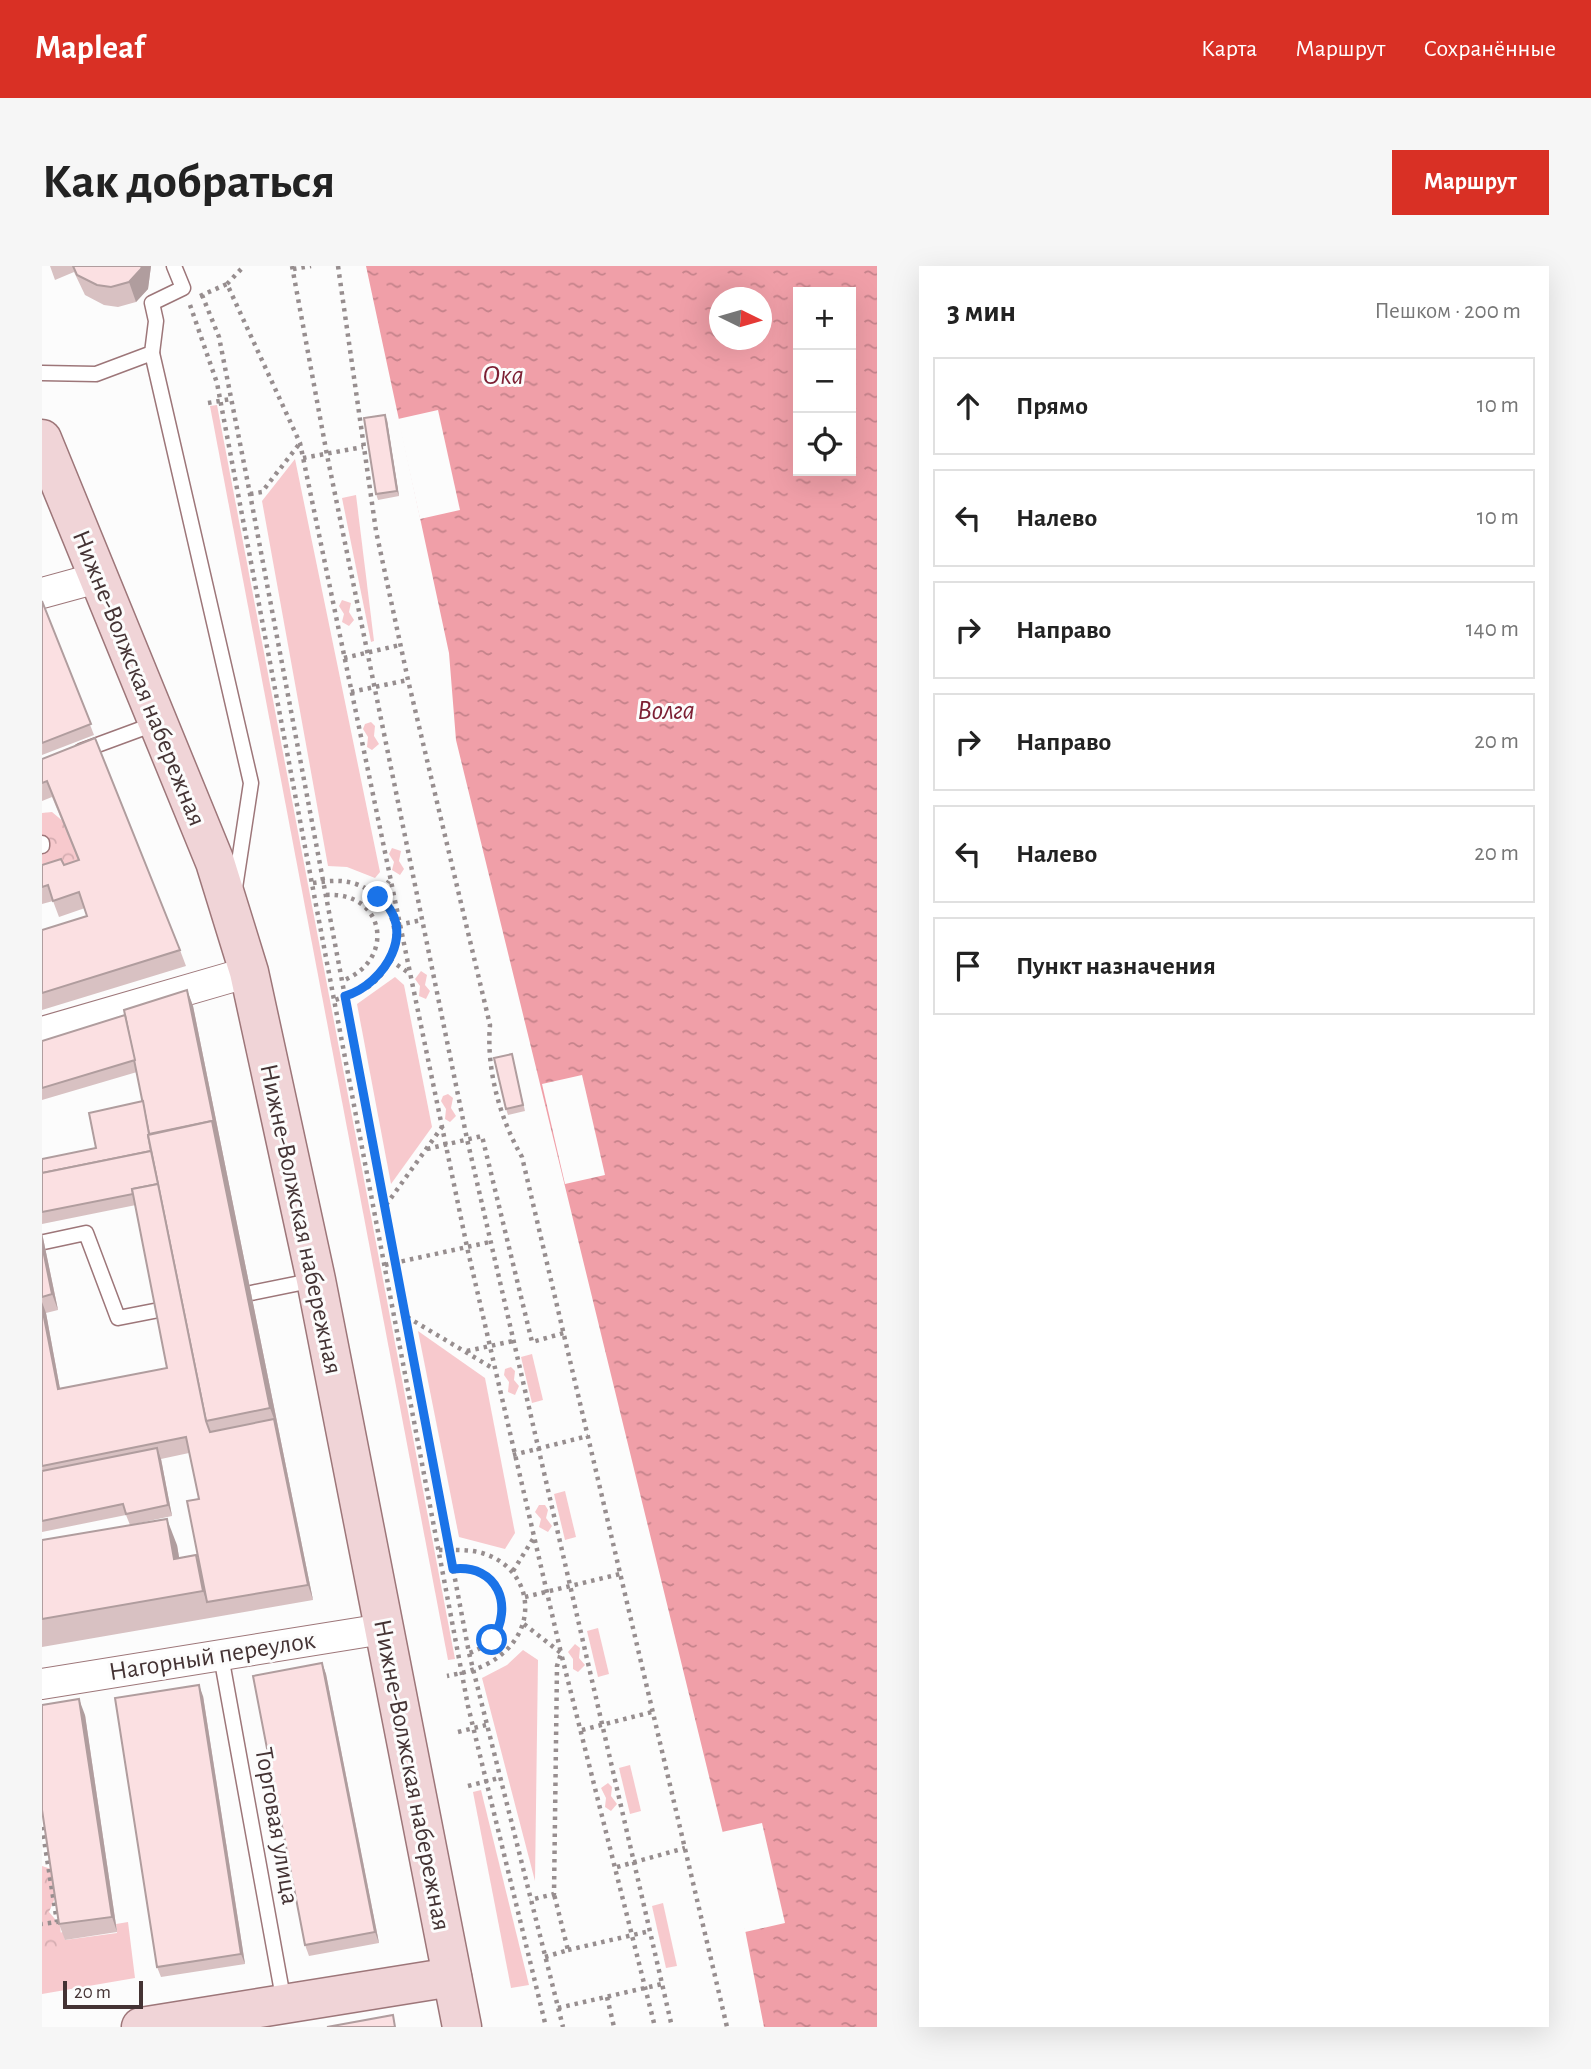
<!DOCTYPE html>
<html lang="ru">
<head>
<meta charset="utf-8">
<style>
  body { margin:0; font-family:"Alegreya Sans",sans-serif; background:#f6f6f6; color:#222 }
  .controls { position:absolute; right:21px; top:21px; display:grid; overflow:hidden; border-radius:0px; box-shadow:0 7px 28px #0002 }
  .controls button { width:63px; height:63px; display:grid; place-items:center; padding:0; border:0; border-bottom:2px solid #e0e0e0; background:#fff; color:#222; font:35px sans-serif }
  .compass { position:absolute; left:667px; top:21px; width:63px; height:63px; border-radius:50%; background:#fff; box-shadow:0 7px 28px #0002; rotate:95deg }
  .scale { position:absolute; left:21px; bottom:18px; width:80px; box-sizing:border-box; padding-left:7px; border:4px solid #443334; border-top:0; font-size:19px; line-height:24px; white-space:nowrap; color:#443334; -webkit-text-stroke:5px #fcfcfc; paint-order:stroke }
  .stop { position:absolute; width:21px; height:21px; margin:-16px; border:5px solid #1a73e8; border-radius:50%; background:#fff }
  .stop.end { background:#1a73e8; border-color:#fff; box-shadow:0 2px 7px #0008 }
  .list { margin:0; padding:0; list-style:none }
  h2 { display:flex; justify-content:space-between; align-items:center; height:91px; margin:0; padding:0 28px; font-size:30px }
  h2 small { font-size:23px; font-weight:400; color:#767676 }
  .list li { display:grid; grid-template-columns:46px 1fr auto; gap:21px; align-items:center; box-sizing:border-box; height:98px; margin:0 14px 14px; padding:0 14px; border:2px solid #e0e0e0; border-radius:0px }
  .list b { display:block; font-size:26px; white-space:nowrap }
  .list em { font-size:23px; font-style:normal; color:#767676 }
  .icon { flex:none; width:38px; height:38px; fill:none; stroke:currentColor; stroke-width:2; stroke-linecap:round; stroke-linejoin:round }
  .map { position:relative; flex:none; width:835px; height:1761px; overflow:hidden; border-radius:0px }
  header { display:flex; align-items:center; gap:42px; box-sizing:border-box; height:98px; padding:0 35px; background:#d93025; color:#fff }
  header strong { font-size:33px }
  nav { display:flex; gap:38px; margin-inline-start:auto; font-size:24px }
  .intro { display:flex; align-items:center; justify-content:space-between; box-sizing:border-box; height:168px; padding:0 42px }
  h1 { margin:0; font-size:49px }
  .button { padding:18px 32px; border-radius:0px; background:#d93025; color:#fff; font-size:24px; font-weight:700 }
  main { display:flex; gap:42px; padding:0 42px }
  aside { flex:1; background:#fff; border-radius:0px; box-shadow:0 7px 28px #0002 }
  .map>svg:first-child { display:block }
  .grass { fill:#f7c9cd }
  .forest { fill:url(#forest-crowns) }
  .water { fill:url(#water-ripples); fill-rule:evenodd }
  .pier { fill:#fcfcfc }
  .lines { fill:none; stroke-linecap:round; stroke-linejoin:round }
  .lane-casing { stroke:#9d7679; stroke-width:17 }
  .street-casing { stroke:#9d7679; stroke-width:32 }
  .secondary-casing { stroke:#9d7679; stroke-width:41 }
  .path { stroke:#978e8f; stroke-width:4.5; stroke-dasharray:3.5 5; stroke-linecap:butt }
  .lane { stroke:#fff; stroke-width:14 }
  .street { stroke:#fff; stroke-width:30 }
  .secondary { stroke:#f0d4d7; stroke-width:38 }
  .wall { fill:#d8c1c2 }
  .shaded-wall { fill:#b09d9e }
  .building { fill:#fbe0e2; stroke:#b09d9e; stroke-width:2 }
  .route { stroke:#1a73e8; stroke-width:9 }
  .labels { text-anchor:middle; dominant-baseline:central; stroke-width:6; stroke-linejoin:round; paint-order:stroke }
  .street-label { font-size:26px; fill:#443334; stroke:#fcfcfc }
  .water-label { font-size:28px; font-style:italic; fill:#7c1f33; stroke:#fcfcfc }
</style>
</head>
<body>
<header>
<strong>Mapleaf</strong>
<nav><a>Карта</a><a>Маршрут</a><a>Сохранённые</a></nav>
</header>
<div class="intro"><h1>Как добраться</h1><a class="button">Маршрут</a></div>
<main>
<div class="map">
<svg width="835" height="1761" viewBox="0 0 835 1761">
  <defs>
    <pattern id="forest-crowns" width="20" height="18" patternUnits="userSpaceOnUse" patternTransform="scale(1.75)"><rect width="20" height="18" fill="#f7c9cd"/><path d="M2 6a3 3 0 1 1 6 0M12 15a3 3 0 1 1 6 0" fill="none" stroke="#d5adb1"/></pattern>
    <pattern id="water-ripples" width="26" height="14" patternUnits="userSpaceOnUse" patternTransform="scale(1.75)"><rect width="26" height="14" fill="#f09fa8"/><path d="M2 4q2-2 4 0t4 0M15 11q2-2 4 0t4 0" fill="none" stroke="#c4828a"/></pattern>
  </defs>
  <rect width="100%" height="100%" fill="#fcfcfc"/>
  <g class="grass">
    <path d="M175,139l238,1254 -7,1 -238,-1254z"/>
    <path d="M253,193l85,413 -5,6 -28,-11 -19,-1 -66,-365z"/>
    <path d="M314,229l18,146 -3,1 -29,-144z"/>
    <path d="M300,334l9,3 -2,9 5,8 -5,6 -7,-4 2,-8 -5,-8z"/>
    <path d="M329,456l4,4 -1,10 5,8 -7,6 -5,-3 1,-10 -5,-8 2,-5z"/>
    <path d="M350,582l9,3 -2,10 5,8 -4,6 -8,-5 2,-8 -5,-8z"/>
    <path d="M379,705l6,4 -2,10 5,6 -4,8 -7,-3 1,-10 -5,-7z"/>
    <path d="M353,711l9,8 28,142 -41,57 -34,-180z"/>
    <path d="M406,828l5,4 -2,10 5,8 -6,6 -5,-3 1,-10 -5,-8 2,-5z"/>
    <path d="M376,1065l67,47 30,155 -10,16 -46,-12z"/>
    <path d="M490,1088l11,46 -11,3 -11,-46z"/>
    <path d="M469,1101l4,4 -1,9 5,6 -4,9 -7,-3 1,-10 -5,-7 1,-6z"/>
    <path d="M523,1225l11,46 -11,3 -11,-46z"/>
    <path d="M497,1239h6l3,5 -2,8 6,8 -4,6 -9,-5 2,-8 -6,-7z"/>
    <path d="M556,1362l11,46 -11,3 -11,-46z"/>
    <path d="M533,1378l5,4 -1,10 6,7 -7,7 -5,-3v-10l-5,-7z"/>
    <path d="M481,1384l15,10 -3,221 -53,-203 25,-13z"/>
    <path d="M588,1499l11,46 -11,3 -11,-46z"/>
    <path d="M566,1517l4,4 -1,9 6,8 -6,7 -6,-4 1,-9 -5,-10z"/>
    <path d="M439,1524l48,195 -18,3 -38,-196z"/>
    <path d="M621,1637l14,63 -11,2 -14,-62z"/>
    <path d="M86,1656l7,56 -93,16v-59l22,-3 1,8 52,-7 -1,-9z"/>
  </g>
  <g class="forest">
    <path d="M10,546l38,32 3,19 -51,9v-59z"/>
    <path d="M0,1600l9,3 4,29 -6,14 11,13 2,20 -16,18 -4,-1z"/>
  </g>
  <path class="water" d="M324,0h511v1761h-113l-25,-128 -283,-1159 -7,-87zM756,26h53v179h-53zM678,32h42v42h-42z"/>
  <g class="pier">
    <path d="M396,144l22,100 -40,9 -22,-100z"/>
    <path d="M540,809l23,100 -40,9 -23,-100z"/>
    <path d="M720,1557l23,100 -40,9 -23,-100z"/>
  </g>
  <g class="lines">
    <defs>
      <g id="lane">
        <path d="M110,87l99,430 -16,105"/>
        <path d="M0,107l54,1 56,-21 4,-32 -4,-18 31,-15 -9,-22"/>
        <path d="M39,485l76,-28"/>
        <path d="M0,577v3"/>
        <path d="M2,976l42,-9 32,85 41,-8"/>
        <path d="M209,1027l64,-13"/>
        <path d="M179,1390l63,347"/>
      </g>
      <g id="street">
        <path d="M0,327l55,-15"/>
        <path d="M0,766l207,-60"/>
        <path d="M0,1418l341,-55"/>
      </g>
      <g id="secondary">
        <path d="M0,173l173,423 34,110 67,308 146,747"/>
        <path d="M99,1761l311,-50"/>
      </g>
    </defs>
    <use href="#lane" class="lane-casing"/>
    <use href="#street" class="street-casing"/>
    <use href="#secondary" class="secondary-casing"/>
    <g class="path">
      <path d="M250,0l35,189 140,684 205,888"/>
      <path d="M296,0l38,265 32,149 82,345c-4,44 10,94 32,132l205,870"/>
      <path d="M251,3l18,-3"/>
      <path d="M185,18l17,-18"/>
      <path d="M160,29l17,42 31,157 219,1159 94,374"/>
      <path d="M158,30l27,-12 73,159 167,804 94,406 -4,13 -3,228 -24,6"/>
      <path d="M148,39l27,78 251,1323 78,321"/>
      <path d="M166,137l23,-4"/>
      <path d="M261,192l60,-11"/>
      <path d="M208,228l12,-2 38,-49"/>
      <path d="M302,392l56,-13"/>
      <path d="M309,426l57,-12"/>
      <path d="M271,617c15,-2 28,-4 43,1 46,16 51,72 15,101 -11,8 -24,11 -36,15"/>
      <path d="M284,629c59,-4 71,65 16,86"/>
      <path d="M336,631l11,-16"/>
      <path d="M356,659l24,-5"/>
      <path d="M348,694l19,13"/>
      <path d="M385,883l55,-13 50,206 32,-9"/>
      <path d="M344,939l56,-78"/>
      <path d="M343,999l105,-23"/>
      <path d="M365,1051l87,52"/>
      <path d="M425,1085l46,-10"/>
      <path d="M471,1189l75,-19"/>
      <path d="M397,1284c14,0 29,-1 43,3 48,14 58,70 20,101 -16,14 -35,18 -55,22"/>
      <path d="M411,1303c56,-6 69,67 16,84"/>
      <path d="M471,1305l20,-32"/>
      <path d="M483,1331l95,-23"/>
      <path d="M482,1358l37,29 94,374"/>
      <path d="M540,1464l70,-18"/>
      <path d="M416,1466l28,-7"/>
      <path d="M426,1520l31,-8"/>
      <path d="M0,1561l15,95 -15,2"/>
      <path d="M575,1601l68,-19"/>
      <path d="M526,1684l82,-19"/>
      <path d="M503,1691l23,-7 -14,-56"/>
      <path d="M565,1731l7,30"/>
      <path d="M516,1742l104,-24"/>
    </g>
    <use href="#lane" class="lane"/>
    <use href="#street" class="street"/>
    <use href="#secondary" class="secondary"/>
  </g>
  <g class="wall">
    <path d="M8,0h101l-3,23 -12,13 -18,5 -14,-2 -19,-10 -11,-23 -19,8z"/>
    <path d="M345,154l12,76 -21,4 -2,-6z"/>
    <path d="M0,335l52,134 -52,20z"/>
    <path d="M0,493l138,191 6,16 -144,44v-80l45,-14 -2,-8 -26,9 -6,-16 -11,3v-39h22l14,-5 -26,-63 -10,4z"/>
    <path d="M145,724l6,16 120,594 -271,47v-107l135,5 2,13 17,-3 4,9 -1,-65 -10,-46 -28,6 11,57 -42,9 -4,-10 -84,17v-299l16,77 -12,3 14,76 107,-21 -31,-163 -94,19v-65l54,-11 47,-47 -6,-29 -95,28v-59l83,-26z"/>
    <path d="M470,788l13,57 -17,4 -2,-6z"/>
    <path d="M280,1397l4,11 53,269 -70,13 -4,-11z"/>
    <path d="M161,1430l42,268 -84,13 -4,-10z"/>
    <path d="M43,1449l32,217 -52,8 -6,-16z"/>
  </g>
  <g class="shaded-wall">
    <path d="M100,0h9l-3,23 -12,13 -7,-20z"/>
    <path d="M343,149l2,5 12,76 -2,-5z"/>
    <path d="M145,724l6,16 120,594 -5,-15 -34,-166 -4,-11 -58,-287z"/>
    <path d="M0,967l16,77 -6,-16 -10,-49z"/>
    <path d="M0,1036l4,11 17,92 -5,-16 -16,-82z"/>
    <path d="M115,1182l4,11 11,57 -4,-11z"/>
    <path d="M125,1253l10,26 7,41 -10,-27z"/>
    <path d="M154,1289l10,26 1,21 -4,-11z"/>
    <path d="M280,1397l4,11 53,269 -4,-11z"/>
    <path d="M157,1419l4,11 42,268 -4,-10z"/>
    <path d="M37,1433l6,16 32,217 -5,-15z"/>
  </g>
  <g class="building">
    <path d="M31,0h69l-1,3 -12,13 -18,5 -14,-2 -20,-10z"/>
    <path d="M343,149l12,76 -21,3 -12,-76z"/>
    <path d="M0,335l49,123 -49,19z"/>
    <path d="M53,472l85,212 -138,43v-63l45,-14 -8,-24 -26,9 -5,-16 -6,2v-22l19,-6 3,6 15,-5 -32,-79 -5,2v-24z"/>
    <path d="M145,724l29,142 -4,-11 -63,13 -25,-124z"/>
    <path d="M83,749l10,45 -93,28v-47z"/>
    <path d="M470,788l11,51 -17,4 -12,-51z"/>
    <path d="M101,835l6,33 -1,1 3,16 -109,22v-14l54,-11 -7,-35z"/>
    <path d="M170,855l58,287 -64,13 -58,-286z"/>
    <path d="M109,885l7,33 -26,5 1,5 -91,18v-39z"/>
    <path d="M116,918l48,237 4,11 64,-13 34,166 -101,17 -20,-101 12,-2 -13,-62 -144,29v-159l16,82 109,-21 -35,-179z"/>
    <path d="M0,979l10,49 -10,3z"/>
    <path d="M115,1182l11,57 -42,9 -3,-10 -81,17v-50z"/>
    <path d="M125,1253l7,40 22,-4 7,36 -161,28v-79z"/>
    <path d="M280,1397l53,269 -70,13 -52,-269z"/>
    <path d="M157,1419l42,269 -84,13 -42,-269z"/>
    <path d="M37,1433l33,218 -53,7 -17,-114v-105z"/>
    <path d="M351,1749l2,12h-68z"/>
  </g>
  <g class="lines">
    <path class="route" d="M336,631c42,31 6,88 -33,99l108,573c45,-5 61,37 39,71"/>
  </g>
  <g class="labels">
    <g class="street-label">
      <text transform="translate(97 412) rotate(68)">Нижне-Волжская набережная</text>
      <text transform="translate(259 953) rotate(78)">Нижне-Волжская набережная</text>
      <text transform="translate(170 1390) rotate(-9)">Нагорный переулок</text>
      <text transform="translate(370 1509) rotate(79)">Нижне-Волжская набережная</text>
      <text transform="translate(235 1560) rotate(80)">Торговая улица</text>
    </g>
    <g class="water-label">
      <text x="461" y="110">Ока</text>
      <text x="624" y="445">Волга</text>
    </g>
  </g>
</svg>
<div class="controls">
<button>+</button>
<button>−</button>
<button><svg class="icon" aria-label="locate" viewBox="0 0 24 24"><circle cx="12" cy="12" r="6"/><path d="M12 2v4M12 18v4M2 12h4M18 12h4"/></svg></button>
</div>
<svg class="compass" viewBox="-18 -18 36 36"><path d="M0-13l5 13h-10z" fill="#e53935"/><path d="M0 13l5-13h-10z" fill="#767676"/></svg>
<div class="scale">20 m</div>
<div class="stop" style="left:450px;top:1374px"></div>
<div class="stop end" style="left:336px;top:631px"></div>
</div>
<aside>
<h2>3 мин<small>Пешком · 200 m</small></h2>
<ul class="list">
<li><svg class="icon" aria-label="ahead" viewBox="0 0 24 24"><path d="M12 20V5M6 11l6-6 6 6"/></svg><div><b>Прямо</b></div><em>10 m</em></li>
<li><svg class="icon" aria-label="left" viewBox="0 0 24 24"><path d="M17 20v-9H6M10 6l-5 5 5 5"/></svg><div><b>Налево</b></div><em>10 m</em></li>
<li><svg class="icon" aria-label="right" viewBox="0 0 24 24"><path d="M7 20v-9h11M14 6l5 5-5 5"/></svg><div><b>Направо</b></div><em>140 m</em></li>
<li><svg class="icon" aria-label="right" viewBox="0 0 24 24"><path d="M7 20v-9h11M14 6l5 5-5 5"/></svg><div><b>Направо</b></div><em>20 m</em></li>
<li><svg class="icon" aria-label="left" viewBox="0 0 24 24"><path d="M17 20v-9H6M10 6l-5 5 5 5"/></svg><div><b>Налево</b></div><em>20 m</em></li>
<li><svg class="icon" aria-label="arrive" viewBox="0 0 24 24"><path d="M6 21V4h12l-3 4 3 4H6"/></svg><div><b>Пункт назначения</b></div></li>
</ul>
</aside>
</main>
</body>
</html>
